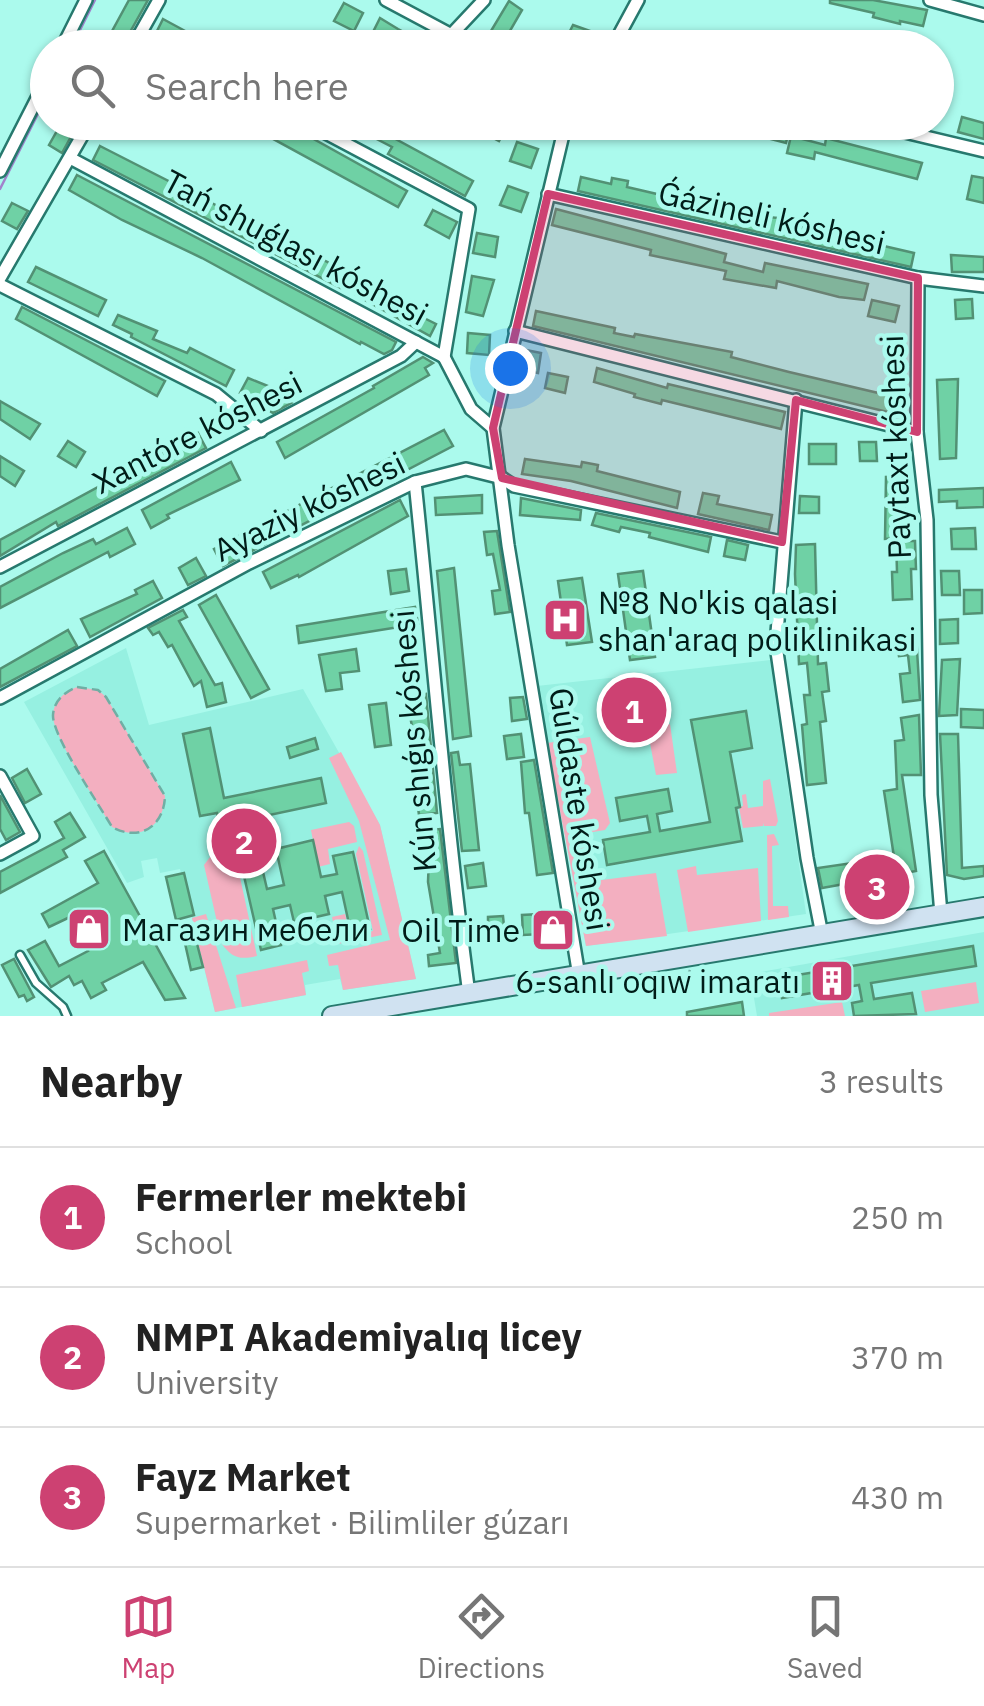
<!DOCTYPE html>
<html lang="en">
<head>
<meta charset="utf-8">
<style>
  body { margin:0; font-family:"IBM Plex Sans",sans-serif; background:#f2f2f2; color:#222 }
  .you { position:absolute; left:510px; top:368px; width:35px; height:35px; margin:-25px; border:8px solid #fff; border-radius:50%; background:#1a73e8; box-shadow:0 0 0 15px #1a73e833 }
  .badge { display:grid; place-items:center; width:65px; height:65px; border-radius:50%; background:#cd4172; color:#fff; font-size:32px; font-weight:700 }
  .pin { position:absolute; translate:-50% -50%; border:5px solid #fff; box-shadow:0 2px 10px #0006 }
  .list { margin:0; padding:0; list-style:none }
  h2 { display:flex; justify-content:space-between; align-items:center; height:130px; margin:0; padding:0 40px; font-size:42px }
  h2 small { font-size:32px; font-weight:400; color:#767676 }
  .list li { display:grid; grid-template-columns:65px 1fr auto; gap:30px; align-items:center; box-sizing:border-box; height:140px; padding:0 40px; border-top:2px solid #e0e0e0 }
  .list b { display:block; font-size:38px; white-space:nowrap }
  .list p { margin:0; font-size:32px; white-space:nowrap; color:#767676 }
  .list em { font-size:32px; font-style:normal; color:#767676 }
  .icon { flex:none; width:55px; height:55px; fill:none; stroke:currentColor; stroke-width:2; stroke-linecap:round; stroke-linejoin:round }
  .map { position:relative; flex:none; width:984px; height:1016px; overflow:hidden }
  .search { position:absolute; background:#fff; box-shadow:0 2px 8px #0004; left:30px; right:30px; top:30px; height:110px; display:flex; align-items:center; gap:25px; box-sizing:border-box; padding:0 35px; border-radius:55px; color:#767676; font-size:38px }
  .sheet { height:550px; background:#fff }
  nav { display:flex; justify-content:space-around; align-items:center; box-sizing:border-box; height:140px; border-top:2px solid #e0e0e0; background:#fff; font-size:28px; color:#767676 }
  nav a { display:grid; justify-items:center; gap:5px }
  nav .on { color:#cd4172 }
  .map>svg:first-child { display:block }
  .built { fill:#96f0e1 }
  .green { fill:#f3afc0 }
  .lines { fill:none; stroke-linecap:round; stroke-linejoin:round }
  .stream { stroke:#a182cc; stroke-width:2.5 }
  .building { fill:#6fd1a5; stroke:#529174; stroke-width:2.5 }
  .lane-casing { stroke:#27796e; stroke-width:11 }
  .street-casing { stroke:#27796e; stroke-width:16 }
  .secondary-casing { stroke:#27796e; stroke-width:22 }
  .path { stroke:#70aea4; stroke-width:2.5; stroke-dasharray:10 5; stroke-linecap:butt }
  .lane { stroke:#fff; stroke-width:6 }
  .street { stroke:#fff; stroke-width:11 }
  .secondary { stroke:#d0e2f1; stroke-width:18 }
  .marked { fill:#cd4172; fill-opacity:0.2; stroke:#cd4172; stroke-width:8; stroke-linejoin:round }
  .labels { text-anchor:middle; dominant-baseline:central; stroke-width:9; stroke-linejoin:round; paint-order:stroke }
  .street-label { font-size:32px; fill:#001c18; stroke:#abfaed }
  .poi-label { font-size:32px; fill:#001c18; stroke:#abfaed; text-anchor:start }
</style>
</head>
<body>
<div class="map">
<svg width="984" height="1016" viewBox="0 0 984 1016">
  <rect width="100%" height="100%" fill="#abfaed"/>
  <g class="built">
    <path d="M126,648l23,77 154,-36 77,136 36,154 -73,11 -3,-11 -35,6 1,10 -91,17 -35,-143 -20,4 -3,-15 -16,3 3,16 -17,6 -103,-181z"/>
    <path d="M770,660l36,254 -220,32 -49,-260z"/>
    <path d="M984,932v84h-227l-7,-42z"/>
  </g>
  <g class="green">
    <path d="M77,687l21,3 8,7 59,99c-1,31 -26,46 -53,31 -12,-21 -60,-91 -59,-112 1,-15 12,-23 24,-28z"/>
    <path d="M670,724l7,49 -21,2 -9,-48z"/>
    <path d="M590,737l20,86 -5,7 -18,3 7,48 62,-8 11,63 -81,10 -39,-203z"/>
    <path d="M341,752l39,73 36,154 -73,11 -5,-25 -9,1 -2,-11 63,-15 -31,-119 -30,-63z"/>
    <path d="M770,779l8,42 -2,5h-12l-1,-3v3l-20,2 -4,-21 4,-1 -1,-11 4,-1 2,14 15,-2v-25z"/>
    <path d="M349,822l5,4 3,16 -29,7 2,15 -12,3 -7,-37z"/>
    <path d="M774,834l5,11 -7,1 1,60h15l1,11 -21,3 -1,-85z"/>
    <path d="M359,846l4,5 19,84 -44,9 -6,-27 13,-3 5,22 23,-5 -17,-77z"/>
    <path d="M238,851l3,16 -3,1 19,88c-17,4 -25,2 -35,-12l-18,-79 6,-8z"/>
    <path d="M696,866l1,9 61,-7 3,53 -73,11 -11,-62z"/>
    <path d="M206,914l30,94 -21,4 -23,-94z"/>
    <path d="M307,960l2,11 -7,2 4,22 -64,12 -6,-32z"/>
    <path d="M976,982l3,21 -54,9 -4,-21z"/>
    <path d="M842,1002l3,14h-76v-3z"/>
  </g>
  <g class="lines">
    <g class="stream">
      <path d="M71,48l24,-48"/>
      <path d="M0,189l48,-95"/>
    </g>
  </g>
  <g class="building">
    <path d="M129,0h19l-23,41 -14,-8z"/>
    <path d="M830,0h43l54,10 -4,16 -23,-5v3l-27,-7 1,-4 -44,-10z"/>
    <path d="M509,1l13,9 -22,38h-5l-10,-7z"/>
    <path d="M344,3l19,10 -9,18 -20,-10z"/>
    <path d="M380,18l18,11 36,19h-40l-23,-12z"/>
    <path d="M163,19l24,13 29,16h-36l-9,-5 -15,-10z"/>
    <path d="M573,25l34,12 -4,11 -18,-3 -1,3 -18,-9z"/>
    <path d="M962,117l22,6v16l-26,-7z"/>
    <path d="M62,122h17l-17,31 -13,-8z"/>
    <path d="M242,122h41l124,69 -9,16z"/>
    <path d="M329,122h54l13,8 -4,7 81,44 -8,15 -77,-42 4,-7 -29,-15 -4,6z"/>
    <path d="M484,122h25l-10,19 -19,-10z"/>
    <path d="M745,122h29l16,4 -4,17 -27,-7 2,-7 -16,-3z"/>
    <path d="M791,136l34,9 1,-7 96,25 -5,16 -102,-27 -1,7 -27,-6z"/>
    <path d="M517,142l21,7 -7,19 -21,-7z"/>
    <path d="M100,146l249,127 -8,15 -248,-128z"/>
    <path d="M77,175l319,167 -4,8 -8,4 -23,-12 -1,2 -158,-86 -80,-38 -53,-30z"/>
    <path d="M972,176l12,2v25l-17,-4z"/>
    <path d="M581,177l30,7 1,-6 16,3 -1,6 120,28 43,4 -1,5 125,29 -3,14 -333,-76z"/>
    <path d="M508,186l20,7 -7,19 -21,-7z"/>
    <path d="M12,203l16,8 -11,18 -15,-8z"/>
    <path d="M556,209l170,45 -2,8 39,10 2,-9 103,21 -4,16 -25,-3 -62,-16 -1,7 -52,-9 2,-8 -76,-16 1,-5 -99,-25z"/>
    <path d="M433,210l24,12 -8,16 -24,-13z"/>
    <path d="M477,233l21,4 -3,20 -22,-4z"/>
    <path d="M951,255l33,2v15h-32z"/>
    <path d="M36,267l70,33 -8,16 -70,-34z"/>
    <path d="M472,276l22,4 -11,36 -17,-4z"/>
    <path d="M364,279l43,23 -3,6 32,16 -6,12 -74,-41z"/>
    <path d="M972,299l1,19 -17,1 -1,-19z"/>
    <path d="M872,300l27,6 -4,16 -27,-6z"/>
    <path d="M22,307l143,74 -8,15 -141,-77z"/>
    <path d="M536,311l79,17 -1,5 20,4 1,-3 97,18 -1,5 58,15 119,28 -4,16 -371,-90z"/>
    <path d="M118,315l39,16 -4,8 34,14 3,-5 44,22 -8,16 -95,-49 1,-3 -19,-9z"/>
    <path d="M468,333l22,2 -1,20 -22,-2z"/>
    <path d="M526,350l15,3 -3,20 -16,-3z"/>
    <path d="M423,357l10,6 -8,5 4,7 -144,83 -8,-16 97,-54 -1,-2z"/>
    <path d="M597,368l70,20 1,-4 117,28 -4,17 -119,-29 -1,4 -27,-7 1,-3 -41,-12z"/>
    <path d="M548,373l20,4 -3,16 -20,-5z"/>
    <path d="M248,378l37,15 -3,6 9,4 -18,10 -13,-8 -20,-12z"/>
    <path d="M958,379l-2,79 -16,1 -3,-79z"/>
    <path d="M0,401l40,23 -10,15 -30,-20z"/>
    <path d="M444,430l9,16 -230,120 -9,-17z"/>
    <path d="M198,433l8,15 -148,78 -2,-4 -56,34v-16z"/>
    <path d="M68,441l17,11 -9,15 -18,-11z"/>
    <path d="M859,442h17l1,19h-17z"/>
    <rect x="809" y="444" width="27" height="20"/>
    <path d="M0,456l24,15 -9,15 -15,-10z"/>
    <path d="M525,459l56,8 1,-5 16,3 -1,6 83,21 -3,16 -106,-27 -49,-7z"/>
    <path d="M231,462l9,18 -73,35 2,3 -18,10 -9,-18z"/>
    <path d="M905,476l-1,65h11l1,28h-5l1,30 -19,1 -1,-28h5l-1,-34 -11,1 1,-62z"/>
    <path d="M984,488v19l-27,1v-7l-18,1v-12z"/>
    <path d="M703,493l16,3 -2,8 55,11 -3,15 -71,-16z"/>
    <path d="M482,495v18l-46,2 -1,-17z"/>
    <path d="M800,496l19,1v16h-20z"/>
    <path d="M521,498l60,12 -1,10 -60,-5z"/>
    <path d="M400,500l8,16 -109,61 -1,-2 -27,13 -8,-16z"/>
    <path d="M596,513l115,24 -3,15 -59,-15 1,-4 -29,-6 -2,5 -27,-7z"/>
    <path d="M127,528l8,16 -25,13 -2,-5 -108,56v-21l63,-34 30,-14 3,5z"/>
    <path d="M975,528l1,21h-24l-1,-20z"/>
    <path d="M497,531l13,81 -15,2 -3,-23 8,-1 -7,-36 -6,1 -3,-23z"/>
    <path d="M727,540l21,5 -3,15 -21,-4z"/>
    <path d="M815,544l3,120 8,-1 3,28 -7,1 4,29 -6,1 6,61 -19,2 -5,-60 5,-1 -3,-29h6l-3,-32 -8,1 -4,-90 1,-29z"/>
    <path d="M196,558l10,18 -18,9 -9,-17z"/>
    <path d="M454,568l17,168 -18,3 -16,-168z"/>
    <path d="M406,569l3,22 -18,3 -3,-23z"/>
    <path d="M643,571l12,86 -25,3 -12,-86z"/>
    <path d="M941,571h18l1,24h-18z"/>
    <path d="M582,578l10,64 -25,3 -9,-64z"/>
    <path d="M153,581l9,17 -72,39 -9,-18 56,-25 -2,-4z"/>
    <path d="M964,590h18v23l-18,1z"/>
    <path d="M216,595l53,94 -18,9 -52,-93z"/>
    <path d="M415,607l3,17 -119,19 -2,-17z"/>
    <path d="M183,610l4,7 -8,4 36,64 7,-2 4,19 -19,5 -6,-26 -7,5 -22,-41 -4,2 -9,-15 -6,3 -5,-7z"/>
    <path d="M958,619v24l-18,1v-24z"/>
    <path d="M68,630l9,16 -77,41v-18z"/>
    <path d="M916,633l4,67 -17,2 -3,-28 10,-1 -2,-18 -9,1 -3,-21z"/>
    <path d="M356,649l3,22 -19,2 2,16 -16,2 -7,-36z"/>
    <path d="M960,659l-3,56 -18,1 3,-56z"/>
    <path d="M426,694l11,119 -18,2 -3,-23h4l-1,-30 -9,-46 10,-1 -3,-20z"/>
    <path d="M523,697l4,22 -15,2 -2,-23z"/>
    <path d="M386,703l5,42 -16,2 -6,-42z"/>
    <path d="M961,709l23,1v18l-23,-1z"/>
    <path d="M746,711l6,37 -22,4 10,55 -4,1 6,33 -135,24 -4,-25 47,-8 -3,-16 -27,5 -4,-23 52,-9 4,22 -15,3 3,17 50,-9 -19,-102z"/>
    <path d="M919,715l2,60h-19l14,96 -94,17 -4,-20 76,-11 -10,-66 13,-2 -2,-48 9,-1 -3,-22z"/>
    <path d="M210,728l14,70 97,-20 5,25 -85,18 1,7 -9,2 -2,-7 -11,2 -3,-12 -17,3 -17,-82z"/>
    <path d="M521,734l3,23 -17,2 -3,-23z"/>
    <path d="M940,734h18l4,134 22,-2v10l-20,3 -17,-4z"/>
    <path d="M315,738l3,11 -28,9 -3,-11z"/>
    <path d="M458,752l2,13 10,-1 9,86 -17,1 -11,-98z"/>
    <path d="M534,760l19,113 -16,2 -8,-62h-4l-4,-51z"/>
    <path d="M27,769l14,25 -16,9 -13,-25z"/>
    <path d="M0,795l20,37 -14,8 -6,-11z"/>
    <path d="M70,813l15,24 -22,13 4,7 -67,36v-21l64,-34 -9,-16z"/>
    <path d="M440,829l16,134 -27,3 -1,-11 12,-2 -12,-71 2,-52z"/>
    <path d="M313,840l8,37 16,-3 -4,-18 20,-4 17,77 -19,4 -9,-41 -17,4 4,18 -35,8 -4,-17 -17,4 8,36 -20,5 -17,-74 19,-4 4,17 17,-4 -8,-36z"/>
    <path d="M104,851l81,147 -20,2 -22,-38 -41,21 4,7 -15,8 -9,-17 -8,4 -5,-9 -18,11 -23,-37 17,-9 14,25 29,-15 -18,-34 -21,10 -7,-13 56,-31 -13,-22z"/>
    <path d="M483,863l3,23 -18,2 -3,-22z"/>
    <path d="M184,873l10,42 -18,5 -10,-43z"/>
    <path d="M559,913l3,20 -39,2 -1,-20z"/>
    <path d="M503,916l2,20 -34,3 -1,-12 18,-2v-8z"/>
    <path d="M195,936l8,31 -12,3 -7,-31z"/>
    <path d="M973,946l3,20 -105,17 3,16 38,-6 4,21 -62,2 -2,-13 10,-2 -3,-16 -77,13 -3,-20z"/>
    <path d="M14,959l20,38 -7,4 -3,-6 -5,2 -17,-32z"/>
    <path d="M742,1002l2,14h-57v-4z"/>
  </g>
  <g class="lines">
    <defs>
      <path id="lane" d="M20,955l16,28 27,24 4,9"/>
      <g id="street">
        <path d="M386,0l90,48"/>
        <path d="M930,0l54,15"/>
        <path d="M452,34l32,-34"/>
        <path d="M139,35l24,13"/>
        <path d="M62,48l24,-48"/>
        <path d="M132,48l27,-48"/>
        <path d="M612,48l26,-48"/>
        <path d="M305,122l164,87 -25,148"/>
        <path d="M566,122l-73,306 15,117 71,431"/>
        <path d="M863,122l121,29"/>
        <path d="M70,158l374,199"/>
        <path d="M0,171l48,-94"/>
        <path d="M548,194l370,84 66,8"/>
        <path d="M0,278l90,-156"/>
        <path d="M918,278l-1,154 10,88 4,275 10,119"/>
        <path d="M0,285l216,109 45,37"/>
        <path d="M515,331l402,101"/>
        <path d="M444,357l27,52 22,19"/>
        <path d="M796,400l-20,245 31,213 15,77"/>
        <path d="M415,482c18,171 31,342 54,512"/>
        <path d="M0,567l401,-211 15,-14"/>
        <path d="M0,698l249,-135 166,-81 51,-13 36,9 12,8 268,56"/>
        <path d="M0,776l33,60 -33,18"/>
      </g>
      <path id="secondary" d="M332,1016l652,-109"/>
    </defs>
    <use href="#lane" class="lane-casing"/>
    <use href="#street" class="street-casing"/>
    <use href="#secondary" class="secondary-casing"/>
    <g class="path">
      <path d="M77,687l21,3 8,7 59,99c-1,31 -26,46 -53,31 -12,-21 -60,-91 -59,-112 1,-15 12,-23 24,-28z"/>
      <path d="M686,979l4,-9"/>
    </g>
    <use href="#lane" class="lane"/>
    <use href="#street" class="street"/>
    <use href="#secondary" class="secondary"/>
  </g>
  <path class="marked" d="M548,194l370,84 -1,154 -121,-32 -14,142 -280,-64 -9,-50z"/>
  <defs>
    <symbol id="hospital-square" viewBox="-11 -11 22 22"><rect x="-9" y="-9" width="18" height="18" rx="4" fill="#cd4172" stroke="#abfaed"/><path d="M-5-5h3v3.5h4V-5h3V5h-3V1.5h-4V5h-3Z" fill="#fff"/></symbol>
    <symbol id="shop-square" viewBox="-11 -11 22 22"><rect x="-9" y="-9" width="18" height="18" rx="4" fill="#cd4172" stroke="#abfaed"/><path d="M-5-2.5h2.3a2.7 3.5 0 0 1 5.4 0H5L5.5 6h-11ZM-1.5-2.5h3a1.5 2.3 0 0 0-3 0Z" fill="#fff"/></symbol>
    <symbol id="building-square" viewBox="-11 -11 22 22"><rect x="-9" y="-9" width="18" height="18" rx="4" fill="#cd4172" stroke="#abfaed"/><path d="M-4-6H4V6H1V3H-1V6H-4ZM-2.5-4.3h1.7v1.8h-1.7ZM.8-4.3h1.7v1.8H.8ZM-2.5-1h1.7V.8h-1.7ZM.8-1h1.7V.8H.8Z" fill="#fff"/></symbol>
  </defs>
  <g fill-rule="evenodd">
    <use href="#hospital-square" x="540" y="595" width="50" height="50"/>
    <use href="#shop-square" x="64" y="904" width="50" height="50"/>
    <use href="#shop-square" x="528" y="905" width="50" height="50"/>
    <use href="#building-square" x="807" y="956" width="50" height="50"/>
  </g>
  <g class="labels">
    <g class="street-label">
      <text transform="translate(772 217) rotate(13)">Ǵázineli kóshesi</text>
      <text transform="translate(296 247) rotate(28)">Tań shuǵlası kóshesi</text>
      <text transform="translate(197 432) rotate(-27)">Xantóre kóshesi</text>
      <text transform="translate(895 447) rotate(-92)">Paytaxt kóshesi</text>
      <text transform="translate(309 506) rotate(-26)">Ayaziy kóshesi</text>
      <text transform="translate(413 741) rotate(-95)">Kún shıǵıs kóshesi</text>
      <text transform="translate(580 809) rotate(81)">Gúldaste kóshesi</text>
    </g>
    <g class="poi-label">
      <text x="598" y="602">№8 No'kis qalasi<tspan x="598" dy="37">shan'araq poliklinikasi</tspan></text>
      <text x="122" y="929">Магазин мебели</text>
      <text x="520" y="930" text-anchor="end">Oil Time</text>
      <text x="800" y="981" text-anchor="end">6-sanlı oqıw imaratı</text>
    </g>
  </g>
</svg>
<div class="you"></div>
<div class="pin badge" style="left:634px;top:710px">1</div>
<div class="pin badge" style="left:244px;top:841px">2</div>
<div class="pin badge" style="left:877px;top:887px">3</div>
<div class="search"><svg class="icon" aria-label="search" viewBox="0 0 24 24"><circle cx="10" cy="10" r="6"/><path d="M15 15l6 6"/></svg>Search here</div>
</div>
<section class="sheet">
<h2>Nearby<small>3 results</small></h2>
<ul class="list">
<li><span class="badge">1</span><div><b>Fermerler mektebi</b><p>School</p></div><em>250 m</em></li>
<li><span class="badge">2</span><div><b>NMPI Akademiyalıq licey</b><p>University</p></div><em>370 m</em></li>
<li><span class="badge">3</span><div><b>Fayz Market</b><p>Supermarket · Bilimliler gúzarı</p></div><em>430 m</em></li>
</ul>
</section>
<nav>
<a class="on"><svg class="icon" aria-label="map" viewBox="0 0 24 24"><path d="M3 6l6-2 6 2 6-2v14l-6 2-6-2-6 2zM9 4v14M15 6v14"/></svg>Map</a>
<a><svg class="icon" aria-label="directions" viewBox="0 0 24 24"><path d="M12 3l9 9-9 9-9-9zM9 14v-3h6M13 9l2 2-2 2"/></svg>Directions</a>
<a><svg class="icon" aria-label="saved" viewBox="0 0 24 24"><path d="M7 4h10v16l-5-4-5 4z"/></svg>Saved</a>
</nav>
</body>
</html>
